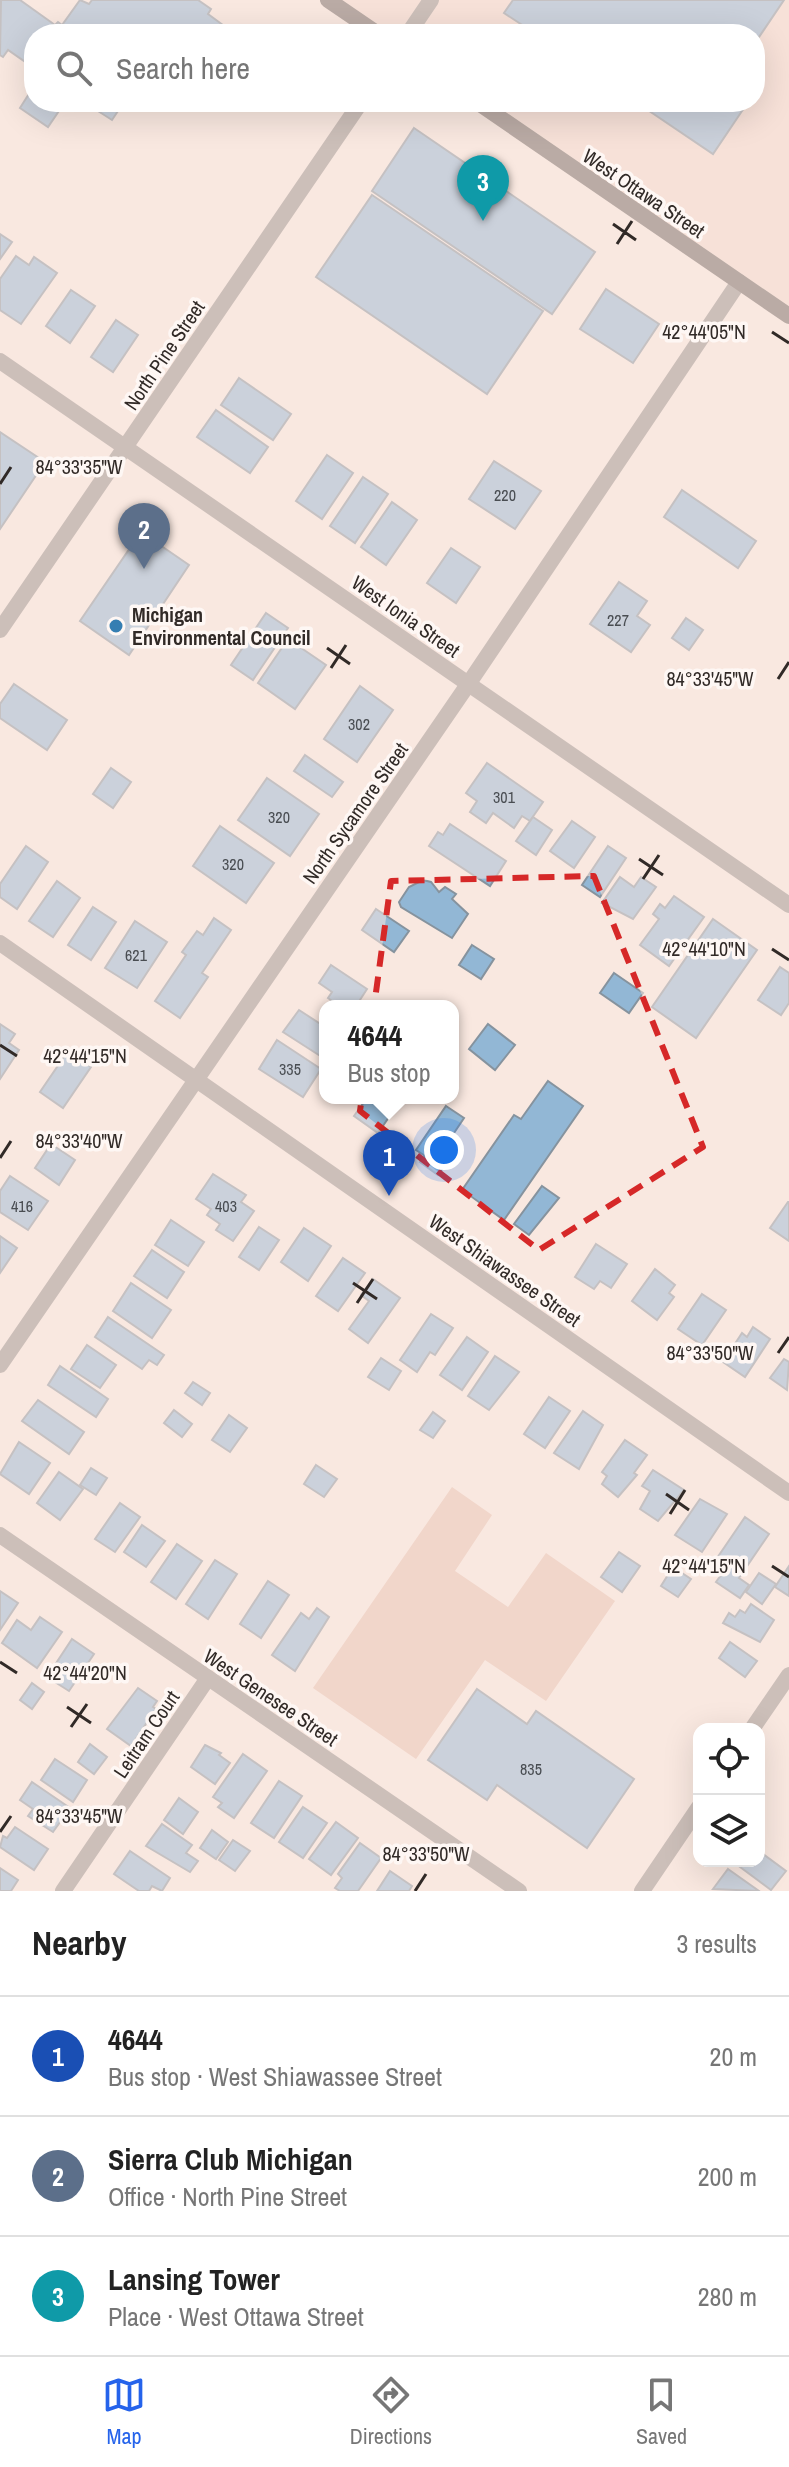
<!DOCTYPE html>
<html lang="en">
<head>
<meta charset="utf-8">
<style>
  body { margin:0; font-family:"Archivo Narrow",sans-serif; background:#f6f6f6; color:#222 }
  .controls { position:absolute; right:24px; bottom:24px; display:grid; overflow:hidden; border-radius:16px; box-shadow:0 8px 32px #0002 }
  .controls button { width:72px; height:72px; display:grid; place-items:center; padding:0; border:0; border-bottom:2px solid #e0e0e0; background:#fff; color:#222; font:40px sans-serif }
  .you { position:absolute; left:444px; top:1150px; width:28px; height:28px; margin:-20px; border:6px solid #fff; border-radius:50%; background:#1a73e8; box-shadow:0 0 0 12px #1a73e833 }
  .badge { display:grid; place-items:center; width:52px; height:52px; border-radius:50%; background:#2563eb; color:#fff; font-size:26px; font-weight:700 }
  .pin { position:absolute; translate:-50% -66px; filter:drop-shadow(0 2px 4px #0008) }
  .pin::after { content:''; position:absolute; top:42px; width:28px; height:24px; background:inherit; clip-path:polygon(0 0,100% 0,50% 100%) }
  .popup { position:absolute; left:319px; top:1000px; width:140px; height:104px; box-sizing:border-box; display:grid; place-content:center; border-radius:16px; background:#fff; filter:drop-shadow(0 2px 6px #0005); font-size:26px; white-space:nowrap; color:#767676 }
  .popup b { font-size:30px; color:#222 }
  .popup::after { content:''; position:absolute; left:50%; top:100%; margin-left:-16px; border:16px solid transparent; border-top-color:#fff }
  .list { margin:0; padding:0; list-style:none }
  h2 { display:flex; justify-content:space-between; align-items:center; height:104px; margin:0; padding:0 32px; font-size:34px }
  h2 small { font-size:26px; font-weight:400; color:#767676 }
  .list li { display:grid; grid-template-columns:52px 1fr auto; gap:24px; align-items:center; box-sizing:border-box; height:120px; padding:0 32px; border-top:2px solid #e0e0e0 }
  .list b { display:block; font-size:30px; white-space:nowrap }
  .list p { margin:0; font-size:26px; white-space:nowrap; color:#767676 }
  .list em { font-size:26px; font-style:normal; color:#767676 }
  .icon { flex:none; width:44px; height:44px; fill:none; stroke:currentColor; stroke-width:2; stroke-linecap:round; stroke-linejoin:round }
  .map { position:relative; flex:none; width:789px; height:1891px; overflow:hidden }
  .search { position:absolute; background:#fff; box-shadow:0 8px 32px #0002; left:24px; right:24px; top:24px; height:88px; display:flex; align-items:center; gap:20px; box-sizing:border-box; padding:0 28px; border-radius:32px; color:#767676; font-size:30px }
  .sheet { height:464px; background:#fff }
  nav { display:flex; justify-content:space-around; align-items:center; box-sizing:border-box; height:112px; border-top:2px solid #e0e0e0; background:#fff; font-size:22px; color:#767676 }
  nav a { display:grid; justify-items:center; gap:4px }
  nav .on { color:#2563eb }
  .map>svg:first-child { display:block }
  .built { fill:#f3dacf }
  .green { fill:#e6c1af }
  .building { fill:#92b7d5; stroke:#86939e; stroke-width:2 }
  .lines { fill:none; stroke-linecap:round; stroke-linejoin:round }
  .minor { stroke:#968f8b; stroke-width:16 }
  .tertiary { stroke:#968f8b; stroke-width:16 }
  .secondary { stroke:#6d635e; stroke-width:16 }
  .marked { fill:none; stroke:#d62828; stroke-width:6; stroke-dasharray:16 10; stroke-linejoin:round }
  .ticks { fill:none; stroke:#312a27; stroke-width:3 }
  .poi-dot { fill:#357eb2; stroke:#fef7f4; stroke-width:3 }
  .labels { text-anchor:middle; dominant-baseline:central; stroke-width:7; stroke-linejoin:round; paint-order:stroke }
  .number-label { font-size:16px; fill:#494d52 }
  .street-label { font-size:20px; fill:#312a27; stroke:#fef7f4 }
  .poi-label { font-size:20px; font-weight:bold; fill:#312a27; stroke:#fef7f4; text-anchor:start }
  .ticks-label { font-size:20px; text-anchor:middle; fill:#312a27; stroke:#fef7f4; stroke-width:7; stroke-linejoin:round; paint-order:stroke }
</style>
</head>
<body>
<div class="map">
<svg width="789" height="1891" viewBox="0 0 789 1891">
  <rect width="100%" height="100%" fill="#f9e8e0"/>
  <path class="built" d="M329,0h460v315l-311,-213h277v-68h-377z"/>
  <path class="green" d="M452,1487l40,28 -37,56 53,36 38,-54 69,48 -69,100 -61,-41 -69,99 -103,-71z"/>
  <g class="building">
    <path d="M1,0h19l35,25 3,-3 4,3 18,-25 9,4 3,-4h106l13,9 -3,5 27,20h-201v34l-26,-18 -5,7 -3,-2z"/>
    <path d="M513,0h271l-29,43v-9h-219l-32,-21z"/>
    <path d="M34,86v16h31l-17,25 -28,-19z"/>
    <path d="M84,102h40l-12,18z"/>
    <path d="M636,102h106l4,3 -33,49z"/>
    <path d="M414,128l181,124 -43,62 -180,-123z"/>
    <path d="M372,195l171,116 -56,83 -171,-117z"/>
    <path d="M0,234l12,8 -12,17z"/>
    <path d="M16,256l13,9 5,-8 23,16 -36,51 -21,-14v-31z"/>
    <path d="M606,289l53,35 -26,39 -53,-34z"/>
    <path d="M71,290l24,16 -25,37 -24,-17z"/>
    <path d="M116,320l22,15 -25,37 -22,-15z"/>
    <path d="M239,378l52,36 -18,26 -52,-35z"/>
    <path d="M216,410l52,37 -18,26 -53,-36z"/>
    <path d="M0,432l45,30 -45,67z"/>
    <path d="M327,455l26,18 -31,46 -26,-18z"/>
    <path d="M494,461l47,30 -26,38 -46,-30z"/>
    <path d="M363,477l25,17 -33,49 -25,-17z"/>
    <path d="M682,490l74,51 -18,27 -74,-51z"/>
    <path d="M392,502l25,18 -31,45 -25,-18z"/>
    <path d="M141,532l48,33 -60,90 -49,-34z"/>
    <path d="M451,548l29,19 -24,36 -29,-20z"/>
    <path d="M619,582l28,19 -10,15 13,9 -19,27 -41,-28z"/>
    <path d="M266,613l22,15 -35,52 -22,-15z"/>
    <path d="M686,618l17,12 -14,20 -17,-12z"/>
    <path d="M288,639l38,26 -31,44 -37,-26z"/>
    <path d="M14,684l53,36 -20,30 -47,-32v-14z"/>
    <path d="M360,686l33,24 -36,52 -33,-23z"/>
    <path d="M305,755l38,27 -11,15 -38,-26z"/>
    <path d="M487,763l56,39 -13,19 -8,-5 -8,12 -21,-15 -7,10 -16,-11 7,-11 -11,-8z"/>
    <path d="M111,768l20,14 -18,26 -20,-14z"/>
    <path d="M267,778l52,36 -29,42 -52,-36z"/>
    <path d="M533,817l19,13 -16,25 -20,-14z"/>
    <path d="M572,821l23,16 -21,31 -24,-17z"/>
    <path d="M450,824l56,37 -16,25 -61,-40 9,-14 5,3z"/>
    <path d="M220,826l54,37 -28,40 -53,-37z"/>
    <path d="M26,846l22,16 -31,47 -17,-12v-13z"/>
    <path d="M608,846l18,12 -26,39 -18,-12z"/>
    <path d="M620,877l14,10 7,-10 15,10 -23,32 -31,-16z"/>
    <path d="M423,880l8,2 8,10 6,-5 11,7 -4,5 16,15 -16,24 -51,-31 -2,-5 10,-15z"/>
    <path d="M57,881l23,17 -27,39 -24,-16z"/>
    <path d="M674,896l30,21 -35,49 -29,-21 19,-26 -6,-5 7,-10 5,4z"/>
    <path d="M93,907l23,15 -25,38 -23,-15z"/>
    <path d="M376,909l33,22 -15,21 -32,-22z"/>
    <path d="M214,918l17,12 -29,43 6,4 -28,41 -25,-17 31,-46 -4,-3 15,-21 6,4z"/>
    <path d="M713,919l44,31 -61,88 -44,-31z"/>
    <path d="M135,921l32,21 -30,46 -32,-20z"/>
    <path d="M472,945l22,14 -13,20 -22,-14z"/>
    <path d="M331,965l36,24 -11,17h-17l-11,-8 4,-6 -13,-9z"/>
    <path d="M780,967l9,6v30l-8,12 -23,-15z"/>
    <path d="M614,973l29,20 -14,20 -29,-20z"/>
    <path d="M299,1010l26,17v32l-42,-27z"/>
    <path d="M0,1024l15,10 -6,9 10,7 -19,29z"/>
    <path d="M488,1024l27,21 -20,25 -26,-21z"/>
    <path d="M277,1040l44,29 -18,28 -44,-28z"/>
    <path d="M68,1051l23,16 -28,41 -23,-16z"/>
    <path d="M548,1081l35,25 -79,114 -42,-30 52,-75 7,4z"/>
    <path d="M367,1098h35l-24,35 -24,-17z"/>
    <path d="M446,1106l18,12 -18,27 8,6 -16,24 -18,-13 5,-6 -9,-6z"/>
    <path d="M51,1144l24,16 -16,25 -24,-17z"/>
    <path d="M213,1174l33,21 -5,7 13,9 -21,30 -17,-11 4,-6 -13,-9 4,-6 -15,-10z"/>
    <path d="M10,1176l38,25 -20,29 -28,-18v-21z"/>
    <path d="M542,1186l17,12 -30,37 -15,-11z"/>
    <path d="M788,1202h1v39l-19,-13z"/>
    <path d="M171,1220l33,22 -16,24 -33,-21z"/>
    <path d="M259,1227l20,13 -20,30 -20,-13z"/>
    <path d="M304,1228l27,18 -23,35 -27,-19z"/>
    <path d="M0,1236l17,12 -17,25z"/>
    <path d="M596,1244l31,20 -16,24 -11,-7 -6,8 -19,-12z"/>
    <path d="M152,1250l32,22 -17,26 -33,-22z"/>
    <path d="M343,1258l22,15 -27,38 -22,-15z"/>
    <path d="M655,1269l20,16 -6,8 5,4 -17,23 -25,-19z"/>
    <path d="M373,1279l27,19 -32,45 -19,-14 20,-28 -8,-6z"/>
    <path d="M131,1283l40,27 -19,28 -39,-27z"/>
    <path d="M702,1294l24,16 -24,35 -24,-16z"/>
    <path d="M431,1314l22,14 -18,27 -5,-3 -13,20 -17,-12z"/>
    <path d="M108,1317l56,38 -7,10 -8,-5 -7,9 -47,-32z"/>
    <path d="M753,1327l17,12 -25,38 -22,-15 19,-29 5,4z"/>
    <path d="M467,1337l21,15 -26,38 -22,-15z"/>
    <path d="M87,1345l29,20 -16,23 -29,-19z"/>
    <path d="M495,1356l24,16 -30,38 -21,-14z"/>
    <path d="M381,1358l20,13 -12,19 -21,-13z"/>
    <path d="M784,1359l5,3 -2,28 -17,-12z"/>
    <path d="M60,1366l48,33 -12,18 -48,-32z"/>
    <path d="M193,1382l17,11 -8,12 -17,-12z"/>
    <path d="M549,1397l21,14 -25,37 -21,-14z"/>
    <path d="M38,1400l46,32 -15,22 -47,-33z"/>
    <path d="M174,1410l18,14 -10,13 -18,-14z"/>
    <path d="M583,1411l20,14 -24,44 -25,-16z"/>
    <path d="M433,1412l12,9 -12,17 -13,-8z"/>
    <path d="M229,1415l18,13 -17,24 -18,-12z"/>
    <path d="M625,1440l22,15 -13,18 3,2 -19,22 -16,-13 5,-8 -5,-4z"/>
    <path d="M19,1442l31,21 -21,31 -29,-20z"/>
    <path d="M316,1465l21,14 -13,18 -20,-13z"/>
    <path d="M91,1468l16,10 -11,17 -16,-10z"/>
    <path d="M653,1470l31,20 -26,31 -18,-12 10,-18 -8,-5z"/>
    <path d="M59,1472l24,17 -23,31 -23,-17z"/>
    <path d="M700,1499l27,15 -25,38 -27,-17z"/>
    <path d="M120,1503l20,14 -25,35 -20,-13z"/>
    <path d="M745,1517l24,17 -30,44 10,7 -9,13 -24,-16 8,-11 -11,-7z"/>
    <path d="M142,1525l23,16 -19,26 -22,-15z"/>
    <path d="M177,1544l25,17 -26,38 -25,-17z"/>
    <path d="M619,1552l21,14 -18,26 -21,-15z"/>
    <path d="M215,1560l22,14 -29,45 -22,-15z"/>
    <path d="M789,1566v30l-14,-9z"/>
    <path d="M673,1567l18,12 -13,18 -17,-11z"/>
    <path d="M759,1573l17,11 -14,20 -16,-12z"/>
    <path d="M268,1581l21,14 -28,43 -21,-14z"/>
    <path d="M0,1591l18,12 -18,27z"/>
    <path d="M751,1604l23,16 -14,22 -37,-19 6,-10 6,4 5,-7 5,3z"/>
    <path d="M317,1608l12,9 -34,54 -23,-16 29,-42 8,6z"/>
    <path d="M40,1617l22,15 -25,36 -35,-25 15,-23 14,10z"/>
    <path d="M72,1639l22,15 -25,37 -22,-14z"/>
    <path d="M730,1642l27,19 -12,16 -26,-19z"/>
    <path d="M32,1683l12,9 -12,17 -12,-9z"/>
    <path d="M138,1688l19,13 -4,6 3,2 -25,37 -24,-17z"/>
    <path d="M477,1689l50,35 9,-13 98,68 -47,69 -90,-63 -10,15 -59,-40z"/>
    <path d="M90,1744l17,13 -13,17 -16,-12z"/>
    <path d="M205,1745l16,8 -2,2 11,8 -15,21 -24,-17z"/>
    <path d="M243,1754l24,17 -33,47 -16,-11 4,-4 -9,-6z"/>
    <path d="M55,1759l32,21 -14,22 -32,-22z"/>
    <path d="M279,1781l23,15 -28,42 -23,-15z"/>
    <path d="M32,1782l38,26 -17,24 -25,-16 5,-7 -13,-9z"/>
    <path d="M179,1798l19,14 -15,22 -19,-14z"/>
    <path d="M303,1807l24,16 -24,35 -24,-16z"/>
    <path d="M336,1822l22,16 -27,37 -22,-16z"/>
    <path d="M162,1824l30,21 -6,8 12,8 -8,11 -44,-26z"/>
    <path d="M15,1827l33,22 -14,21 -34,-23 3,-11 4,2z"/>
    <path d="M212,1830l16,12 -12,17 -16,-11z"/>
    <path d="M233,1840l17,11 -15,20 -16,-11z"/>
    <path d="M360,1843l21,15 -23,33h-18l-5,-3 7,-10 -4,-4z"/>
    <path d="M130,1851l40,27 -8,13 -10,-5 -3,5h-10l-25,-17z"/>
    <path d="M759,1851l27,20 -15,19 -39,-29h27z"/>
    <path d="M0,1868l18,12 -7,11h-11z"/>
    <path d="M728,1869l31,22 -46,-2z"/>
    <path d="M390,1871l22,15 -3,5h-32z"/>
  </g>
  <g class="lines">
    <g class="minor">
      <path d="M0,361l789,544"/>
      <path d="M0,1365l469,-682 270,-401"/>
      <path d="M0,1535l519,356"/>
      <path d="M752,1729l37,-54"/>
      <path d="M63,1891l145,-213"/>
      <path d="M642,1891l57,-84"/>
    </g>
    <g class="tertiary">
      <path d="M408,34l23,-34"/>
      <path d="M0,630l361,-528"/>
      <path d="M0,943l789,550"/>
    </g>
    <g class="secondary">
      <path d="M328,0l50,34"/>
      <path d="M477,102l312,214"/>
    </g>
  </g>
  <path d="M0 0H789V1891H0ZM594,876l109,271 -164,103 -179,-139 31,-230z" fill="#f9e8e0" fill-opacity=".55" fill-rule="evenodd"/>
  <path class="marked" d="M594,876l109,271 -164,103 -179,-139 31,-230z"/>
  <path class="ticks" d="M613,224l23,16M617,244l15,-23M772,332l17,11M0,484l11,-17M327,648l23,16M331,668l15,-23M778,679l11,-17M639,859l24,16M643,879l16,-24M772,949l17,11M0,1045l17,11M0,1158l11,-17M353,1283l24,16M357,1303l16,-24M778,1353l11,-16M666,1494l23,16M670,1514l15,-24M772,1566l17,11M0,1662l17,11M67,1707l24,16M71,1727l16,-23M0,1832l11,-16M415,1891l11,-17"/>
  <circle class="poi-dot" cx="116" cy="626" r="8"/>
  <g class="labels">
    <g class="number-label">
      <text x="505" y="495">220</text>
      <text x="618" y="620">227</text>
      <text x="359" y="724">302</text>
      <text x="504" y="797">301</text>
      <text x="279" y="817">320</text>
      <text x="233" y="864">320</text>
      <text x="136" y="955">621</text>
      <text x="290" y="1069">335</text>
      <text x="22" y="1206">416</text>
      <text x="226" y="1206">403</text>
      <text x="531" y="1769">835</text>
    </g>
    <g class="street-label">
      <text transform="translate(644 193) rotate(34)">West Ottawa Street</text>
      <text transform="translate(164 355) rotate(-56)">North Pine Street</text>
      <text transform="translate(406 616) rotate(35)">West Ionia Street</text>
      <text transform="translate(355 813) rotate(-55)">North Sycamore Street</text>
      <text transform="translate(505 1270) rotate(35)">West Shiawassee Street</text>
      <text transform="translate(271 1697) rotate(34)">West Genesee Street</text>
      <text transform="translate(146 1734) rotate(-56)">Leitram Court</text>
    </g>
    <g class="poi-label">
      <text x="132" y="614">Michigan<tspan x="132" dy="23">Environmental Council</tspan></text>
    </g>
  </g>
  <g class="ticks-label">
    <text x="704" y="339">42°44'05"N</text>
    <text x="79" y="474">84°33'35"W</text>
    <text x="710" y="686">84°33'45"W</text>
    <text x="704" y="956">42°44'10"N</text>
    <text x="85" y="1063">42°44'15"N</text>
    <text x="79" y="1148">84°33'40"W</text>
    <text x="710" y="1360">84°33'50"W</text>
    <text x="704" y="1573">42°44'15"N</text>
    <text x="85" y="1680">42°44'20"N</text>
    <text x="79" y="1823">84°33'45"W</text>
    <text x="426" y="1861">84°33'50"W</text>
  </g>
</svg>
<div class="controls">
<button><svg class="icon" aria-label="locate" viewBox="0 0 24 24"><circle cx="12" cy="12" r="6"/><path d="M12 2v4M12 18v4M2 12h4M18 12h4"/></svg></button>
<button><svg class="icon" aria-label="layers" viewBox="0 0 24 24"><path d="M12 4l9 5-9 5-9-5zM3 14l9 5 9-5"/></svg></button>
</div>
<div class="you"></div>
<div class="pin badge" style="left:389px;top:1196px;background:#1a4fb4">1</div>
<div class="popup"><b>4644</b>Bus stop</div>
<div class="pin badge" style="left:144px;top:569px;background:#5c6f8a">2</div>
<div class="pin badge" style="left:483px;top:221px;background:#0f9aa8">3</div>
<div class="search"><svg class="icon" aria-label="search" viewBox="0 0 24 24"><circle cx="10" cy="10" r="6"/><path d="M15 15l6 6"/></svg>Search here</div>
</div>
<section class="sheet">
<h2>Nearby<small>3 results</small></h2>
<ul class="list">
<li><span class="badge" style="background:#1a4fb4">1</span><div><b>4644</b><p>Bus stop · West Shiawassee Street</p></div><em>20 m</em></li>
<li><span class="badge" style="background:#5c6f8a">2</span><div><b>Sierra Club Michigan</b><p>Office · North Pine Street</p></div><em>200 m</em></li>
<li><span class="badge" style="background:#0f9aa8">3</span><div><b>Lansing Tower</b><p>Place · West Ottawa Street</p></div><em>280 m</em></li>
</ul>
</section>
<nav>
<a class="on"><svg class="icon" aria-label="map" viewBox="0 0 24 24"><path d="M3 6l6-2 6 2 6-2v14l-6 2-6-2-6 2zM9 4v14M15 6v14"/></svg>Map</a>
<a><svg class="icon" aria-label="directions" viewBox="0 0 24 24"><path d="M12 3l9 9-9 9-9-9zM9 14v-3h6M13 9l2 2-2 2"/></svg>Directions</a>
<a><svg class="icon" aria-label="saved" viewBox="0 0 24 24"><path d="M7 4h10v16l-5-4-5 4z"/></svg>Saved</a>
</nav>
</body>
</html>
